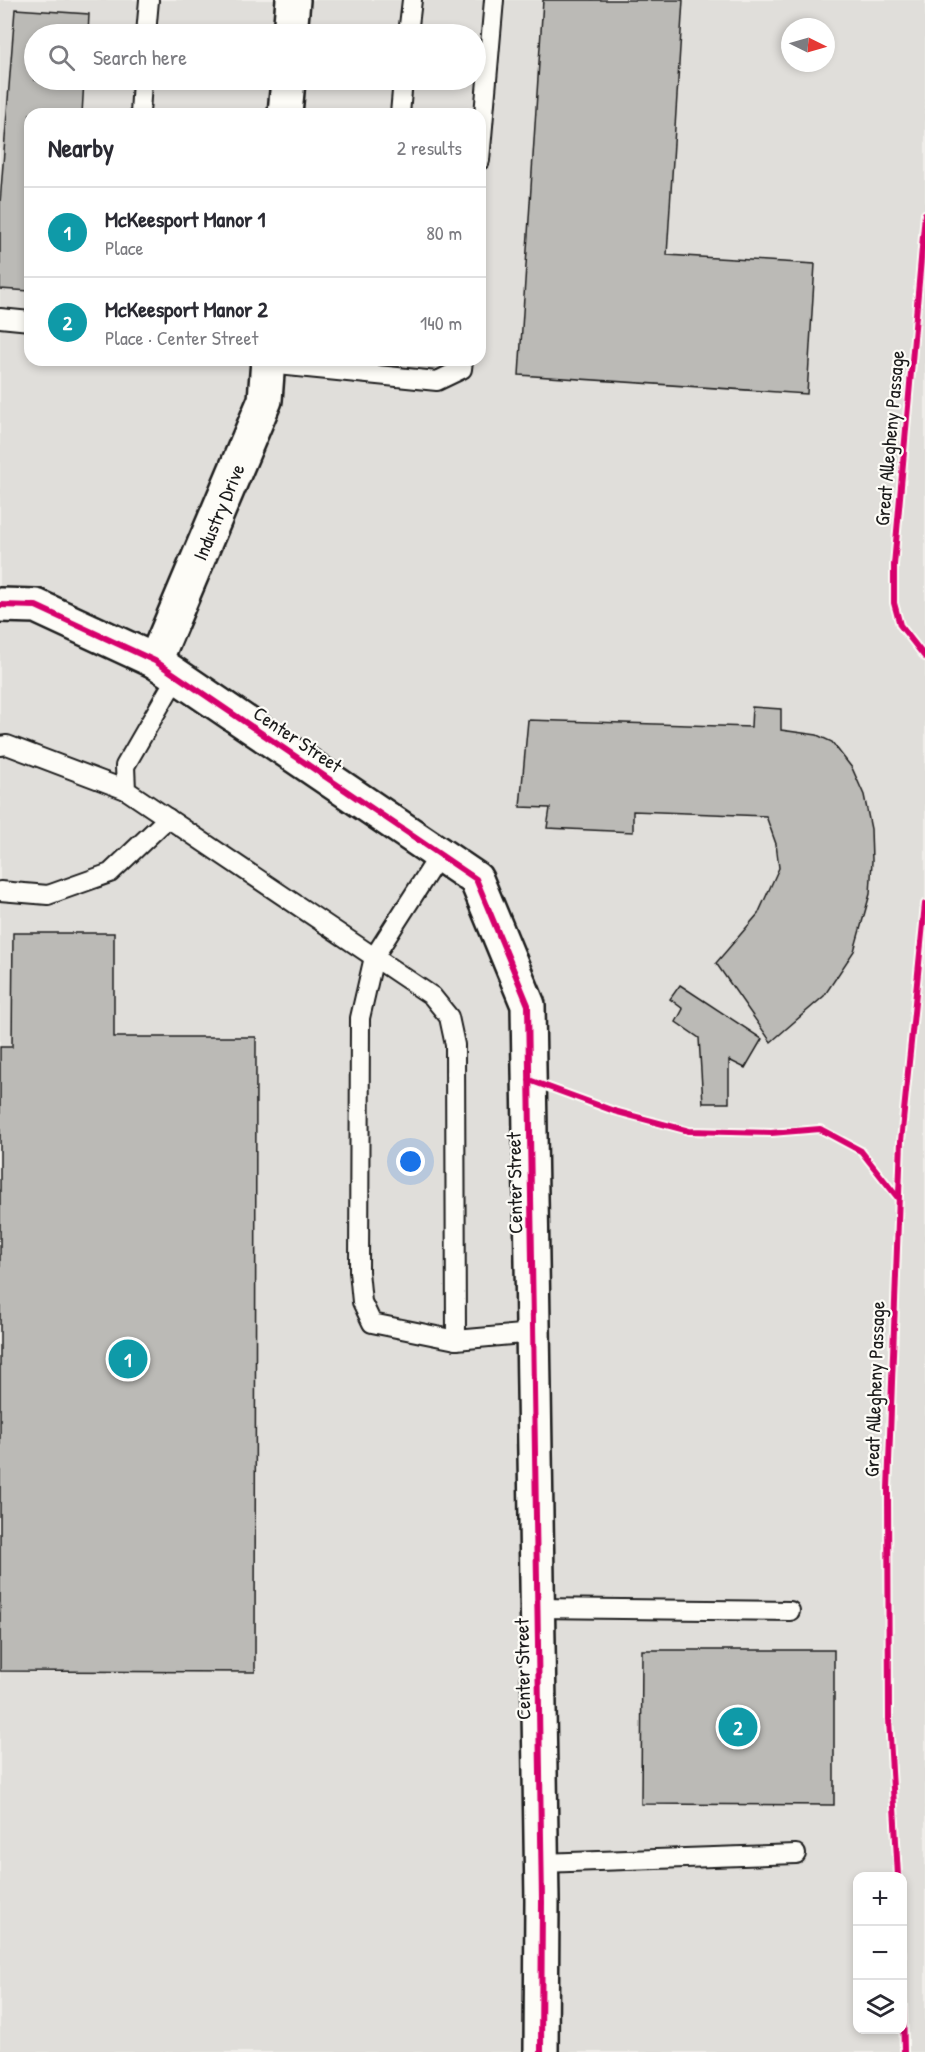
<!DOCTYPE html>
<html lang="en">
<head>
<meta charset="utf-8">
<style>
  body { margin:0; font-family:"Patrick Hand",sans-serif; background:#f2f2f3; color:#2b2b33 }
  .controls { position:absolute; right:18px; bottom:18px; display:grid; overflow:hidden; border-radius:12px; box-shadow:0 3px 9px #0003 }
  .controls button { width:54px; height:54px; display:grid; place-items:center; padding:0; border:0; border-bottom:2px solid #e1e1e2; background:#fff; color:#2b2b33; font:30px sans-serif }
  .compass { position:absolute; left:781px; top:18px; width:54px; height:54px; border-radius:50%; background:#fff; box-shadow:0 3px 9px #0003; rotate:95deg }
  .you { position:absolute; left:411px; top:1162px; width:21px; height:21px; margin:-15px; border:4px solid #fff; border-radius:50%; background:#1a73e8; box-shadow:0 0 0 9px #1a73e833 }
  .badge { display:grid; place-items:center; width:39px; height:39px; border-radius:50%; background:#0f766e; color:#fff; font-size:20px; font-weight:700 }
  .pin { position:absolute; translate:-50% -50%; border:3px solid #fff; box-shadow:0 2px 6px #0006 }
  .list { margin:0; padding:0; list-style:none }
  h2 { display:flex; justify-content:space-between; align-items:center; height:78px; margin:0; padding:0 24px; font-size:26px }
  h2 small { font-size:20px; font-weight:400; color:#7c7c81 }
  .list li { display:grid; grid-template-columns:39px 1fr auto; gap:18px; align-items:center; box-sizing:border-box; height:90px; padding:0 24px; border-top:2px solid #e1e1e2 }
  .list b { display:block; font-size:22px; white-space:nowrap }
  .list p { margin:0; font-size:20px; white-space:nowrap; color:#7c7c81 }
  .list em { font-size:20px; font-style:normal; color:#7c7c81 }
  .icon { flex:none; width:33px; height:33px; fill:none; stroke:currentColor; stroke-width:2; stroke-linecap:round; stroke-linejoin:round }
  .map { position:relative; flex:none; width:925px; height:2052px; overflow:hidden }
  .search { position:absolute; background:#fff; box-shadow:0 3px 9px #0003; left:24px; top:24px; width:462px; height:66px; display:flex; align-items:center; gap:15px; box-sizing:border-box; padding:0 21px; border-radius:33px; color:#7c7c81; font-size:22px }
  .panel { position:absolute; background:#fff; box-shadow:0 3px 9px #0003; left:24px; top:108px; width:462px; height:258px; border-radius:18px }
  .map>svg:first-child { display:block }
  .built { fill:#e0deda; fill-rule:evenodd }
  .building { fill:#bbbab6; stroke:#1c1c1c; stroke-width:1.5 }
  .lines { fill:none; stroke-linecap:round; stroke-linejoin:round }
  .service-casing { stroke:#1c1c1c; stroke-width:22 }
  .minor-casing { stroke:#1c1c1c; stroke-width:38 }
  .service { stroke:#fdfcf7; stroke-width:18 }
  .minor { stroke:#fdfcf7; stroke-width:33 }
  .cycleway-casing { stroke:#fdfcf7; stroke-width:10 }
  .cycleway { stroke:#d6006c; stroke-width:6 }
  .labels { text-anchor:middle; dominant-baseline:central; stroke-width:4.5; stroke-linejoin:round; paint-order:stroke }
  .street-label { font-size:20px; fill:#1c1c1c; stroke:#fdfcf7 }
</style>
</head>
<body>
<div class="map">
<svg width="925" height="2052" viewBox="0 0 925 2052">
  <rect width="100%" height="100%" fill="#f0eeea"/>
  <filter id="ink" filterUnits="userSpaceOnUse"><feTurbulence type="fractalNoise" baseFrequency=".0167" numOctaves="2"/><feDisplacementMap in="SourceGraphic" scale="12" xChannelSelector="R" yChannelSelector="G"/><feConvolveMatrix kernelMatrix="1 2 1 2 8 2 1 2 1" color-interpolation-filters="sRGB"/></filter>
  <g filter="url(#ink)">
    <path class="built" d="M0,0h925v2052h-925zM790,27h36v36h-36zM34,34h442v46h-442zM30,114h450v246h-450zM858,1876h44v154h-44z"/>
    <g class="building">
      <path d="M543,0h140l-16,255 148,9 -8,130 -288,-19z"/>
      <path d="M15,9l74,5 -1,20h-54v46h50l-2,34h-52v177l-30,-2v-86z"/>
      <path d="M752,707l29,2v21l36,5 15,7 20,26 12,27 7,34 1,32 -2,33 -16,57 -30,45 -53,46 -55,-79 42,-49 21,-46 -3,-24 -10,-28 -133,-5v21l-86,-4 3,-20 -30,-1 8,-87 223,7z"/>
      <path d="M13,933h101v104h142l-1,635 -255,-1v-624h12z"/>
      <path d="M680,985l82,54 -17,29 -16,-8v43h-26l-4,-65 -23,-16 7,-13 -13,-10z"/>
      <path d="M642,1650h192v155l-193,-1z"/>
    </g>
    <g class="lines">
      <defs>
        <g id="service">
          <path d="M146,34l3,-34"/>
          <path d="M408,34l4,-34"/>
          <path d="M140,114l2,-34"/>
          <path d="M400,114l3,-34"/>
          <path d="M480,160l14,-160"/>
          <path d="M0,318l30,3"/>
          <path d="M268,364l169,17 25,-12 1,-9"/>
          <path d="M177,676l-52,90 1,24 306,206 17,21 6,28 1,295 77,-7"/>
          <path d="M0,746l7,-1 119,45"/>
          <path d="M440,854l-66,103 -14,61 -1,253 3,31 10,21 84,17"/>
          <path d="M0,891l48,4 62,-22 58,-55"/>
          <path d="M537,1608l253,3"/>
          <path d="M541,1863l255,-9"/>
        </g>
        <g id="minor">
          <path d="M290,34l3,-34"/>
          <path d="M285,114l3,-34"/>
          <path d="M0,605l36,1 119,55 321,218 52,126 14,896 -1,151"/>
          <path id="s1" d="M155,661l110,-261 3,-40"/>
        </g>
      </defs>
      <use href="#service" class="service-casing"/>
      <use href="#minor" class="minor-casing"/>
      <use href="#service" class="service"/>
      <use href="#minor" class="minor"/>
      <defs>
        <g id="cycleway">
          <path d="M925,214l-31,351v38l6,22 25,32"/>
          <path d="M0,605l36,1 119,55 321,218 52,126 14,896 -1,151"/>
          <path d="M529,1080l85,31 75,20 82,2 49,-4 41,22 37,47"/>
          <path d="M898,1876l-9,-157 -1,-230 13,-348 24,-237"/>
          <path d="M902,1952l2,100"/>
        </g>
      </defs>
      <use href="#cycleway" class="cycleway-casing"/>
      <use href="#cycleway" class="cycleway"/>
    </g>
  </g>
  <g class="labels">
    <g class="street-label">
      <text transform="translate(889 438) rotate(-85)">Great Allegheny Passage</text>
      <text stroke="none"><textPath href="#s1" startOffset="162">Industry Drive</textPath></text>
      <text transform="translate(298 739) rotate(34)">Center Street</text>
      <text transform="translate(514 1183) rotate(-91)">Center Street</text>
      <text transform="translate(874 1389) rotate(-88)">Great Allegheny Passage</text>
      <text transform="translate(522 1669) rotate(-91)">Center Street</text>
    </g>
  </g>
</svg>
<div class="controls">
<button>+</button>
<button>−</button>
<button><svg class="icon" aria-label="layers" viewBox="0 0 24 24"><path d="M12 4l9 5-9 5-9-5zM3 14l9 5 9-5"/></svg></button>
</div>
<svg class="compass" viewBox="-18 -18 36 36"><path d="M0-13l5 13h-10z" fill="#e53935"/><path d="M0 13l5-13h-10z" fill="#7c7c81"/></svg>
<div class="you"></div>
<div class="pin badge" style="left:128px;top:1359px;background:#0f9aa8">1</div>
<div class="pin badge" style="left:738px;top:1727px;background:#0f9aa8">2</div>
<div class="search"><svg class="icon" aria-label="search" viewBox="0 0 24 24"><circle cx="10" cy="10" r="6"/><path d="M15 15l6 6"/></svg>Search here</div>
<section class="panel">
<h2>Nearby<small>2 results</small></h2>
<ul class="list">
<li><span class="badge" style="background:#0f9aa8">1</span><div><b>McKeesport Manor 1</b><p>Place</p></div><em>80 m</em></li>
<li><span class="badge" style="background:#0f9aa8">2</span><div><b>McKeesport Manor 2</b><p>Place · Center Street</p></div><em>140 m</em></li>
</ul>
</section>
</div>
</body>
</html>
